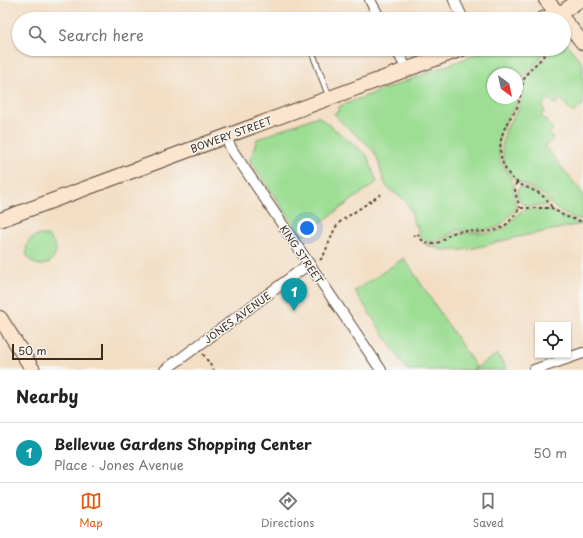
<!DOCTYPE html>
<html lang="en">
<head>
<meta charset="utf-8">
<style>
  body { margin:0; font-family:"Playpen Sans",sans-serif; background:#f6f6f6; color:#222 }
  .controls { position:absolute; right:12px; bottom:12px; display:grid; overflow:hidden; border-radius:0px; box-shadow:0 1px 3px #0004 }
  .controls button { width:36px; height:36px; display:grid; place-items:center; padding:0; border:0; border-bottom:1px solid #e0e0e0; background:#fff; color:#222; font:20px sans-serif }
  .compass { position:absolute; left:487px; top:68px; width:36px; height:36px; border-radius:50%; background:#fff; box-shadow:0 1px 3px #0004; rotate:147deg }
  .scale { position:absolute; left:12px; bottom:10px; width:91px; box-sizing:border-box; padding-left:4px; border:2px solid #3b2a1e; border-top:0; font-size:11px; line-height:14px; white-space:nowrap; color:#3b2a1e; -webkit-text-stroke:3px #f6f6f2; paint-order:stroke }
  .you { position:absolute; left:307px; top:228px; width:14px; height:14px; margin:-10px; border:3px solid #fff; border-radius:50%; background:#1a73e8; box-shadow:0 0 0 6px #1a73e833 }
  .badge { display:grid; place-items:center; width:26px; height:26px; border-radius:50%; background:#ea580c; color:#fff; font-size:13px; font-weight:700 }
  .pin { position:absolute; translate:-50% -33px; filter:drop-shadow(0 1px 2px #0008) }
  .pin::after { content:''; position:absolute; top:21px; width:14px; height:12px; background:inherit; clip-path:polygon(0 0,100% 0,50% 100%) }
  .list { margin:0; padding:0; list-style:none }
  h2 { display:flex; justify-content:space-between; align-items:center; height:52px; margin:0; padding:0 16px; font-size:17px }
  h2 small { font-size:13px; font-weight:400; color:#767676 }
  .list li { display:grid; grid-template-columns:26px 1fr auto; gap:12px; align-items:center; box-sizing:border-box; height:60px; padding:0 16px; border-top:1px solid #e0e0e0 }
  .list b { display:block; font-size:15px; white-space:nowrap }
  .list p { margin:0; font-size:13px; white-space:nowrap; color:#767676 }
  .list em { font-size:13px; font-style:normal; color:#767676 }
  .icon { flex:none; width:22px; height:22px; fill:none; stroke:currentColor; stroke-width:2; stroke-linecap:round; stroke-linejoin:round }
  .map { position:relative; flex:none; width:583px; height:370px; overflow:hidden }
  .search { position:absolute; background:#fff; box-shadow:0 1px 3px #0004; left:12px; right:12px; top:12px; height:44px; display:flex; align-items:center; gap:10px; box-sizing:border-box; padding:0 14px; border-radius:22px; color:#767676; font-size:15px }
  .sheet { height:112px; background:#fff }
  nav { display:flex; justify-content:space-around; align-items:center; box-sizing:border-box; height:56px; border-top:1px solid #e0e0e0; background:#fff; font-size:11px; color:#767676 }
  nav a { display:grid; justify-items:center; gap:2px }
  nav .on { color:#ea580c }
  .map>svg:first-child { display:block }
  .green { fill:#9ede94; stroke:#6c8459; fill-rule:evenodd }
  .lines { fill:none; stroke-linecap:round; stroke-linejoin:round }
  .lane-casing { stroke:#574537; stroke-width:7 }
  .street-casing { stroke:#574537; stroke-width:12 }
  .secondary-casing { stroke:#574537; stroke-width:16 }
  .path { stroke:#574537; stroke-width:2; stroke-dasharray:3 3; stroke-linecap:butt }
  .lane { stroke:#fff; stroke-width:5 }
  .street { stroke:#fff; stroke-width:10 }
  .secondary { stroke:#fbe5cf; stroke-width:14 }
  .labels { text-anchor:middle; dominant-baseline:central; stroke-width:3; stroke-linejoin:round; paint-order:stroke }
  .street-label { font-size:10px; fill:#3b2a1e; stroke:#f6f6f2 }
</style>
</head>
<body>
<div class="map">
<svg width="583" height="370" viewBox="0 0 583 370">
  <rect width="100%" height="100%" fill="#f6f6f2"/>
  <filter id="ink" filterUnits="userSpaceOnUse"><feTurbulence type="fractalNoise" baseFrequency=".025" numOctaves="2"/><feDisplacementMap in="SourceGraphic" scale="8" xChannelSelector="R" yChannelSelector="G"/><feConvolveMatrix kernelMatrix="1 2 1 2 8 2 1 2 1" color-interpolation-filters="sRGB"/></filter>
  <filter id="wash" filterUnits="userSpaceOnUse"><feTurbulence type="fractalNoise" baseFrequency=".012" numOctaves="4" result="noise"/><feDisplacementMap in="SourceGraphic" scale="16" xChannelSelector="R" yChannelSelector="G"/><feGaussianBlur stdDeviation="0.9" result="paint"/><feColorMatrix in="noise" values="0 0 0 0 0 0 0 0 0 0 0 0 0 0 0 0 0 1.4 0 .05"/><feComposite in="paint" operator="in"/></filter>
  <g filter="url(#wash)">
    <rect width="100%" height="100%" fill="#f3dec4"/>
    <g class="green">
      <path d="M564,41l19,23v41l-10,8 -12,-14 -6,5 -6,-5 -7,7 3,6 -4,3 12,14 -4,4 4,6 -8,7 38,48v26c-10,-2 -22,-6 -30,-14 -4,-5 -6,-10 -12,-13 -7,-5 -17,-8 -24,-12 -16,-11 -18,-37 -10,-53 3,-7 9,-14 12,-21 4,-9 3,-20 8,-29 6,-11 18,-16 22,-29h15z"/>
      <path d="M490,49h55l-6,11 -15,16 -8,30 -8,11 -8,18 -1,8 1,18 14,23v9l2,16 -17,18 -20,4 -22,-1 -21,12h-9l-6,-4 -3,-6 -1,-7 -3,1c-1,-12 -4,-23 -15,-30 -3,-2 -7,-4 -10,-7 -9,-9 -7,-25 -15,-37 -11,-15 -29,-23 -40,-39l5,-2 -1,-3 2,-2zM493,74h24v24h-24z"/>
      <path d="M318,116l49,39 10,27 -75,54 -52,-75 7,-22z"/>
      <path d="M519,187c8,-1 24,9 29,16l-1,3c-12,-1 -25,4 -29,-9 -1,-5 -1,-6 1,-10z"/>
      <path d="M528,209l21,1 24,11 10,3c-23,4 -46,9 -69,14 -29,6 -60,21 -89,6 19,4 17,-6 31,-10 15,-4 31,3 46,-5 10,-5 13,-18 26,-20z"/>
      <circle cx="41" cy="250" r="15"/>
      <path d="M404,258l72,109 -4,3h-65l-52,-79z"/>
      <path d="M497,354l11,16h-35z"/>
    </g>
  </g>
  <g filter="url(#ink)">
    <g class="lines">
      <defs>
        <path id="lane" d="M311,49l18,48"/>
        <g id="street">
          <path d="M370,0l10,19"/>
          <path d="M454,0l9,19"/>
          <path d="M396,49l11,20"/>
          <path d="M225,136l7,14 149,220"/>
          <path d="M165,370l144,-106"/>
          <path d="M534,370l49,-17"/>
        </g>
        <g id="secondary">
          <path d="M546,0l17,19"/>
          <path d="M543,19l16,-5 21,-14"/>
          <path d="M564,20l19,23"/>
          <path d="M0,220l462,-171"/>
          <path d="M0,318l33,52"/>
        </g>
      </defs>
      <use href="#lane" class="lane-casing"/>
      <use href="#street" class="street-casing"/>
      <use href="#secondary" class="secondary-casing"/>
      <g class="path">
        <path d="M547,49c-4,12 -15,16 -21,26 -5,9 -5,20 -8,30 -2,5 -5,9 -8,13 -11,17 -14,38 -2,55 12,19 33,12 44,35"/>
        <path d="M516,183l-1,9 5,16"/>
        <path d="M413,236l4,-3c3,6 8,11 14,11 11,0 15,-9 25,-12 15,-3 30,3 45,-4 8,-4 14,-14 19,-20h32l12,8 19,6"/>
        <path d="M320,260l3,-3 12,-29 6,-7 42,-28"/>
        <path d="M203,354l11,16"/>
      </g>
      <use href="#lane" class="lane"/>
      <use href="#street" class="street"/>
      <use href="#secondary" class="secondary"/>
    </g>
  </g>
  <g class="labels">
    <g class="street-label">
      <text transform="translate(231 134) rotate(-20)">BOWERY STREET</text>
      <text transform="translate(302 254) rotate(56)">KING STREET</text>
      <text transform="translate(237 317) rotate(-36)">JONES AVENUE</text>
    </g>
  </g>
</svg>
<div class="controls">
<button><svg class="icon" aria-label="locate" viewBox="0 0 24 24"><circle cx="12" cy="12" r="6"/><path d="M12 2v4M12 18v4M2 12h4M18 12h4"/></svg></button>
</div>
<svg class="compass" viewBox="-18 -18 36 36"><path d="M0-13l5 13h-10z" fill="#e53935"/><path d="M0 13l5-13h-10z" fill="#767676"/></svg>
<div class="scale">50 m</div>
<div class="you"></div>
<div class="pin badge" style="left:294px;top:311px;background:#0f9aa8">1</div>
<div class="search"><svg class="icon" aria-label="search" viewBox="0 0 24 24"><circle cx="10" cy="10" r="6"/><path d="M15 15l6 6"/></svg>Search here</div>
</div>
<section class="sheet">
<h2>Nearby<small></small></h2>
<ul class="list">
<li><span class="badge" style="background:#0f9aa8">1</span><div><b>Bellevue Gardens Shopping Center</b><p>Place · Jones Avenue</p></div><em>50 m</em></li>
</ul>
</section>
<nav>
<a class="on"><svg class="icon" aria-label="map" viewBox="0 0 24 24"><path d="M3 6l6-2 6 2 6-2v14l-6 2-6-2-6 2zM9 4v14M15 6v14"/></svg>Map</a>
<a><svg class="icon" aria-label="directions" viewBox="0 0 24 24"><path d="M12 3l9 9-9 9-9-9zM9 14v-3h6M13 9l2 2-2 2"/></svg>Directions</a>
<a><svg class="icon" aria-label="saved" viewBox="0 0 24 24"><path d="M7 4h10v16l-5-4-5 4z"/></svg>Saved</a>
</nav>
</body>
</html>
